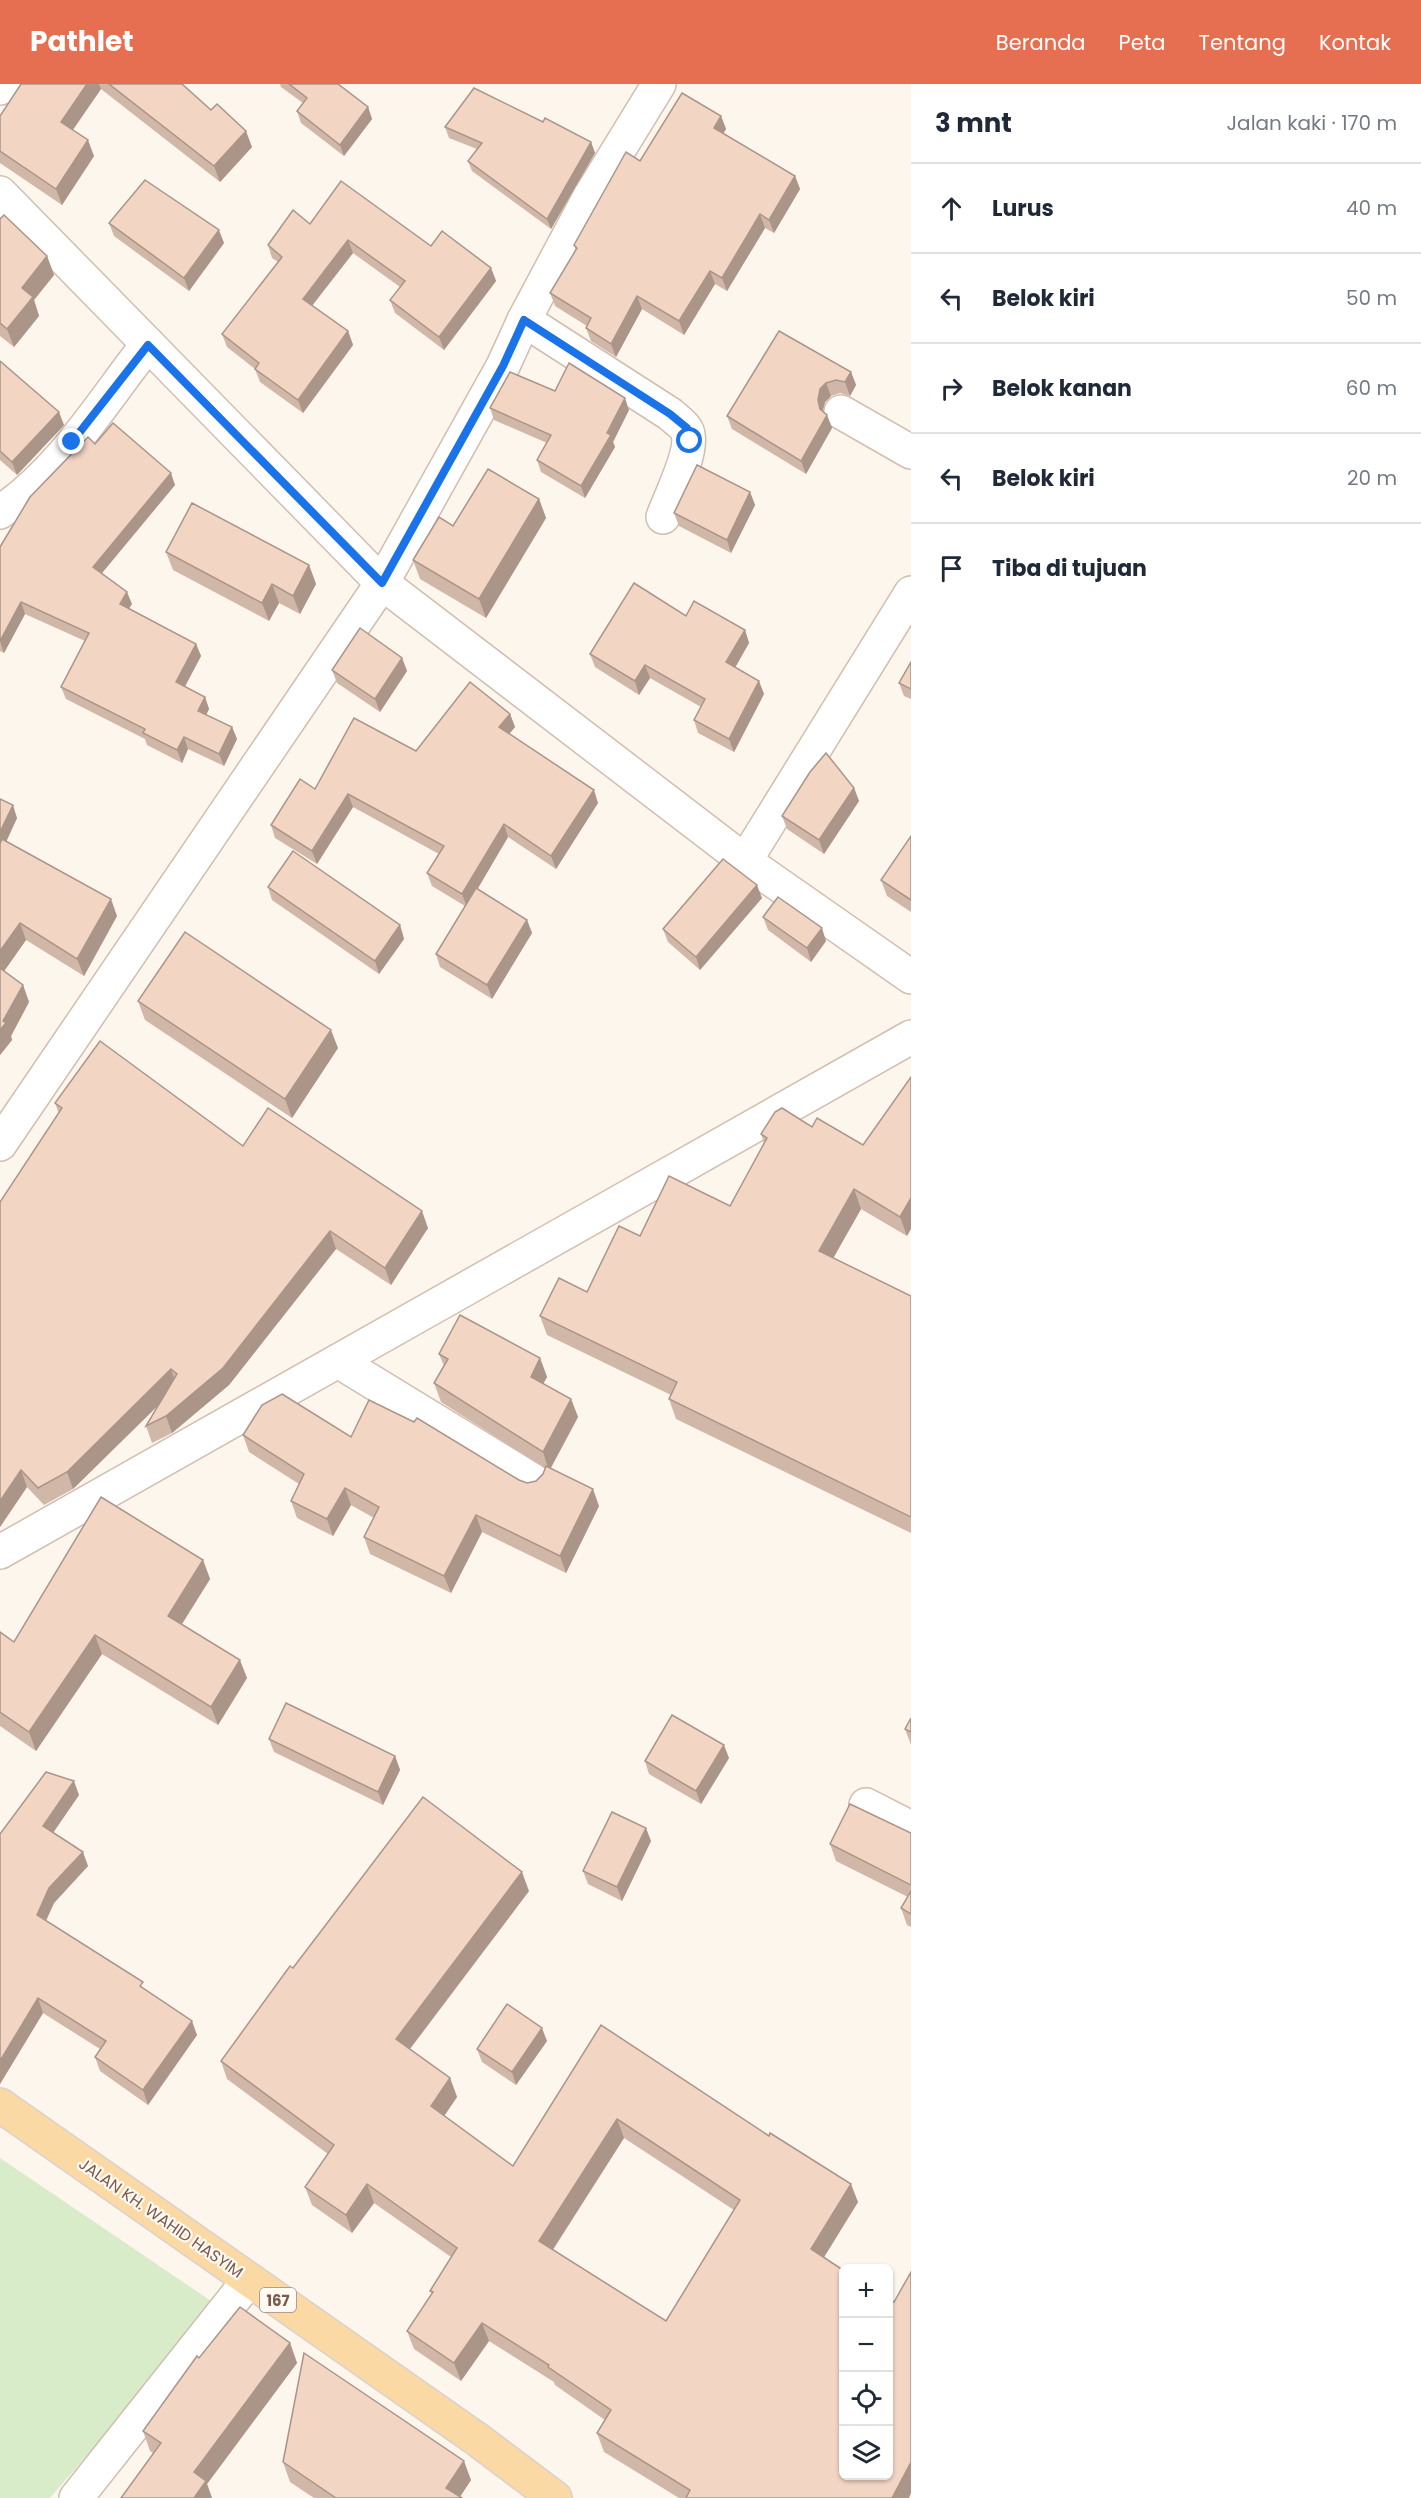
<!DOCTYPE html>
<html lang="id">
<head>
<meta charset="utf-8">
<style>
  body { margin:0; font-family:Poppins,sans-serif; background:#f2f2f3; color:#1f2937 }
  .controls { position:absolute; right:18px; bottom:18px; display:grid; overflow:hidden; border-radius:9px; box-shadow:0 2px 4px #0004 }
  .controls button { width:54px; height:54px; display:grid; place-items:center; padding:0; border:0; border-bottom:2px solid #e0e1e3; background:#fff; color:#1f2937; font:30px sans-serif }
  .stop { position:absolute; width:18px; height:18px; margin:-14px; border:4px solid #1a73e8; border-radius:50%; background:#fff }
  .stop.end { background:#1a73e8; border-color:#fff; box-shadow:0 2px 6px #0008 }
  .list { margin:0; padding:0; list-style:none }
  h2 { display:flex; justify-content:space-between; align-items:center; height:78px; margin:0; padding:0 24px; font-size:26px }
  h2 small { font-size:20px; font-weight:400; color:#747a83 }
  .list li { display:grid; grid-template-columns:39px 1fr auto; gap:18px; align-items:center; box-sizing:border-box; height:90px; padding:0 24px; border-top:2px solid #e0e1e3 }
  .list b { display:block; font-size:22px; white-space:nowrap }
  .list em { font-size:20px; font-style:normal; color:#747a83 }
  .icon { flex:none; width:33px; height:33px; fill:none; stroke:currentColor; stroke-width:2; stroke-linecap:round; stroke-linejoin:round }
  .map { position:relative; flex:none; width:911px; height:2414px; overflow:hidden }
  header { display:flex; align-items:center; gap:36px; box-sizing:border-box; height:84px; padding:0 30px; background:#e76f51; color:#fff }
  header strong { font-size:28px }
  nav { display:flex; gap:33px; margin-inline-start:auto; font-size:21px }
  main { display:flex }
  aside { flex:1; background:#fff }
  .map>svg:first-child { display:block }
  .green { fill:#d8ecc9 }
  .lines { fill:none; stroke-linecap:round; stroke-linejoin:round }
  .minor-casing { stroke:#d1beb0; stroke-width:36 }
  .tertiary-casing { stroke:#d1beb0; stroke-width:36 }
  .primary-casing { stroke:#dad1cd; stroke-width:36 }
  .minor { stroke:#fff; stroke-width:33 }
  .tertiary { stroke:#fff; stroke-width:33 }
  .primary { stroke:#fbd9a5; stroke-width:33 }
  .wall { fill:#d1b7a8; fill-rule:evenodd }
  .shaded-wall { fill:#aa9588 }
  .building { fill:#f3d5c3; stroke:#aa9588; stroke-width:1.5; fill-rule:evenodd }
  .route { stroke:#1a73e8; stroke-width:8 }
  .labels { text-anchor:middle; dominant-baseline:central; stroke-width:4.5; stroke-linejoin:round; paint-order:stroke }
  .shield { fill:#fffaf3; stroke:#a28b7f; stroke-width:1.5 }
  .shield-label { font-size:15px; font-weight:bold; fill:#7a5c4d }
  .street-label { font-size:16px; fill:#7a5c4d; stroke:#fffaf3 }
</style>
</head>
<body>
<header>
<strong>Pathlet</strong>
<nav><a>Beranda</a><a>Peta</a><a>Tentang</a><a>Kontak</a></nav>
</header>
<main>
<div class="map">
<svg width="911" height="2414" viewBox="0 0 911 2414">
  <rect width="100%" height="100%" fill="#fdf6ec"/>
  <path class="green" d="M0,2074l217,147 -167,193h-50z"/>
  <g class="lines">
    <defs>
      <g id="minor">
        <path d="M0,109l382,390 363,278 166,116"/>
        <path d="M524,236l146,94c5,5 14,10 17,17 8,19 -17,66 -24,86"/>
        <path d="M841,328l70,40"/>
        <path d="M0,428c61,-40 103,-111 148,-168"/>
        <path d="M745,777l166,-268"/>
        <path d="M0,1060l382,-561 121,-217 21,-46 65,-122 70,-114"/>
        <path d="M338,1277l196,120"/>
        <path d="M0,1468l911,-515"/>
        <path d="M866,1721l45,23"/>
        <path d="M76,2414l173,-218"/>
      </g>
      <path id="tertiary" d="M0,4l4,-4"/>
      <path id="primary" d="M0,2021l478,335 77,58"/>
    </defs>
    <use href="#minor" class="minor-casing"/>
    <use href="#tertiary" class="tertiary-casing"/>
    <use href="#primary" class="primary-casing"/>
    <use href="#minor" class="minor"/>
    <use href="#tertiary" class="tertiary"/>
    <use href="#primary" class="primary"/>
  </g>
  <g class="wall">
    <path d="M21,0h161l70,63 -32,35 -119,-93 -28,41 21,26 -32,49 -62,-42v-47z"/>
    <path d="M280,0h58l30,23 4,12 -28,37 -43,-33 -4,-12 6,-8 -22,-16z"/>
    <path d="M721,32l5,13 -3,4 72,43 5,13 -26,44 -9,-5 -38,63 -12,-7 -31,51 -42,-26 -26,48 -25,-16 -5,-13 1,-2 -32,-20 -5,-13 26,-42 -2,-6 66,-84z"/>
    <path d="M543,38l48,20 4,11 -44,76 -79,-58 -4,-10 9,-12 -28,-11 -4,-11z"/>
    <path d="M0,135l47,37 7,19 -20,25 5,16 -25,31 -14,-11z"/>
    <path d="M109,139l115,20 -35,48 -75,-55z"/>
    <path d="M310,140l121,22 60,22 5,13 -52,69 -49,-37 -5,-13 10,-13 -47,-34 -41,53 36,25 5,14 -50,68 -43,-31 -5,-13 -28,-22 -5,-13 56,-72 -6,-4 -4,-13z"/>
    <path d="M0,277l64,64 -47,50 -17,-15z"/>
    <path d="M851,288l5,13 -6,11 -10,-3 -9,3 -6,6 -2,9 4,4 5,13 -26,46 -74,-45 -5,-13z"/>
    <path d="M555,307l74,19 -16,32 2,5 -30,51 -44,-26 -4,-12 10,-17 -53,-23 -4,-12z"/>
    <path d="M95,360l80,41 -73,88 30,31 -3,4 67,36 5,12 -16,30 20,11 4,12 -3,6 26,12 5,12 -13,27 -36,-17 -6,14 -35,-18 -2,-6 -79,-40 -5,-12 24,-46 -60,-27 -21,39 -4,-2v-104z"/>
    <path d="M750,408l5,13 -24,48 -52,-27 -5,-13z"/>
    <path d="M539,415l7,19 -60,100 -66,-39 -7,-19z"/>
    <path d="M166,468l143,13 7,19 -16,30 -21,-11 -10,18 -96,-51z"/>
    <path d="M686,532l59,14 4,13 -14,24 29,27 -30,58 -36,-19 -4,-13 7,-13 -51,-29 -11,17 -44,-28 -5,-13z"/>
    <path d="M402,574l5,13 -27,41 -43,-29 -5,-13z"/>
    <path d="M911,578v37l-7,-3 -5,-13z"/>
    <path d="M510,630l5,13 -6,7 89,69 -42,66 -48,-32 -31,52 50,31 5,13 -40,66 -52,-32 -4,-13 29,-48 -33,-20 -5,-13 12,-19 -86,-47 -36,57 -42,-26 -4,-13 44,-36 101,-38z"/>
    <path d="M854,704l5,13 -35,53 -37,-25 -5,-13z"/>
    <path d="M0,715l17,19 -11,24 111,74 -33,60 -58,-36 -22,31 19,14 6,17 -18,34 1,4 -12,15z"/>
    <path d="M911,752v76l-24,-16 -6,-16z"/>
    <path d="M268,803l132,38 4,14 -25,35 -107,-74z"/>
    <path d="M762,814l-62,72 -32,-28 -5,-13z"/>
    <path d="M763,833l63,24 -15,21 -43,-32z"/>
    <path d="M138,917l200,47 -46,70 -147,-98z"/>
    <path d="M911,993l-4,159 -46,-27 -28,49 78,38v237l-235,-114 -7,-20 2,-4 -124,-60 -7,-19 47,-24 53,-56 90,-30 34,-63 -3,-9 51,-7 51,18z"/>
    <path d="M55,1019l188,43 185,82 -37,57 -55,-36 -107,136 -57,48 -20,10 -6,-17 12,-21 -85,84 -29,16 -17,-18 -27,40 59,-413z"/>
    <path d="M439,1270l101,4 7,19 -4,7 28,15 7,18 -27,51 48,38 -33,67 -84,-41 -31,61 -81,-39 -6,-17 10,-19 -23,-13 -18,31 -36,-18 -6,-17 8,-17 -50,-32 -6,-17 108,2 176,46 9,-2 7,-7 2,-6 -104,-66 -7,-19 10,-17z"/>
    <path d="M203,1476l7,19 -28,45 65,54 -29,47 -116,-71 -66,97 -36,-25v-94l14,10z"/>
    <path d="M911,1634v27l-6,-16z"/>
    <path d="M269,1655l126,17 5,14 -17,35 -109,-53z"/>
    <path d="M729,1674l-28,46 -52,-30 -4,-13z"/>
    <path d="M79,1711l-26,38 35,33 -34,37 -8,18 99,68 52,46 -49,70 -48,-34 -5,-14 5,-8 -57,-36 -43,71v-250z"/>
    <path d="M911,1749v94l-4,-2 -6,-17 7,-11 -72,-36 -6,-17z"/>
    <path d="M651,1757l-29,60 -34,-17 -5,-13z"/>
    <path d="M529,1807l-119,158 40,29 7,19 -13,19 69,50 88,-141 257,177 -34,55 85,241h-230l-75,-46 -7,-19 8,-13 -50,-35 -1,-3 -65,-41 -28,40 -47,-32 -7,-18 25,-37 -2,-3 21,-34 -77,-54 -22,30 -40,-28 -7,-18 23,-33 -101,-75 -6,-18 72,-93zM624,2054l110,72 -68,111 -113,-71z"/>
    <path d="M547,1957l-31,44 -34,-23 -5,-13z"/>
    <path d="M290,2259l7,20 -90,121 5,14h-91l32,-45 -3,-2 -7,-20 56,-73z"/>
    <path d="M283,2378l188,18 -11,17 2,1h-148l-24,-16z"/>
  </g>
  <g class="shaded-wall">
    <path d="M87,0h12l2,5 -34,49 -6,-16z"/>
    <path d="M368,23l4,12 -28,37 -4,-11z"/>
    <path d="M721,32l5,13 -7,12 -5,-13z"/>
    <path d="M246,47l6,16 -32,35 -6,-16z"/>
    <path d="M88,56l6,16 -32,49 -6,-16z"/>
    <path d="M591,58l4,11 -44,76 -4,-10z"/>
    <path d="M795,92l5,13 -26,44 -5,-13z"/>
    <path d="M760,130l5,14 -38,63 -5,-13z"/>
    <path d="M219,146l5,13 -35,48 -5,-13z"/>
    <path d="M348,156l5,13 -46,59 -4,-13z"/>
    <path d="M47,172l7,19 -20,25 5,16 -25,31 -7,-18 15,-41z"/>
    <path d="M491,184l5,13 -52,69 -5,-13z"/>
    <path d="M710,187l5,13 -31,51 -5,-14z"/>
    <path d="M637,212l5,13 -26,48 -5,-13z"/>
    <path d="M348,247l5,14 -50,68 -5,-13z"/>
    <path d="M851,288l5,13 -6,11 -5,-14z"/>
    <path d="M826,299l5,13 -6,6 -3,11 5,2 5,13 -26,46 -5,-13 19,-72z"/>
    <path d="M625,314l4,12 -16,32 2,5 -30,51 -4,-12z"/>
    <path d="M59,328l5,13 -47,50 -5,-13z"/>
    <path d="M171,389l4,12 -78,94 -4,-12z"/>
    <path d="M750,408l5,13 -24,48 -4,-13z"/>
    <path d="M539,415l7,19 -60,100 -7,-19z"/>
    <path d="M309,481l7,19 -16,30 -7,-18z"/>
    <path d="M272,500l7,19 -10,18 -7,-18z"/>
    <path d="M127,508l5,12 -8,12 -4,-12z"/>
    <path d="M21,518l4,12 -21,39 -4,-12z"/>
    <path d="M745,546l4,13 -18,32 -5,-13z"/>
    <path d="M196,560l5,12 -20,38 -5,-12z"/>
    <path d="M402,574l5,13 -27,41 -5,-13z"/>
    <path d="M645,581l5,13 -11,17 -4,-14z"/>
    <path d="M759,597l5,13 -30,58 -5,-13z"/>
    <path d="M205,613l4,12 -7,14 -4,-12z"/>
    <path d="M510,630l5,13 -11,13 -5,-13z"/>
    <path d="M232,643l5,12 -13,27 -5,-12z"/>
    <path d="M184,653l4,12 -6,14 -5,-13z"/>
    <path d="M854,704l5,13 -35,53 -5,-14z"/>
    <path d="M594,706l4,13 -42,66 -5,-13z"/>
    <path d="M348,710l5,13 -36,57 -5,-13z"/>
    <path d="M13,721l4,13 -17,37v-23z"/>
    <path d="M504,740l4,13 -41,70 -5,-13z"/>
    <path d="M757,801l5,13 -62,72 -4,-13z"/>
    <path d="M111,815l6,17 -33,60 -7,-17z"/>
    <path d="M527,836l5,13 -40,66 -5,-14z"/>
    <path d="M20,839l6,17 -26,37v-26z"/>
    <path d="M400,841l4,14 -25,35 -4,-13z"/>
    <path d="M822,844l4,13 -15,21 -4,-14z"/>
    <path d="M23,901l6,17 -18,34 1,4 -12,15v-25l3,-9z"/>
    <path d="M331,946l7,18 -46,70 -7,-19z"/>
    <path d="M854,1105l7,20 -35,62 -7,-20z"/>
    <path d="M911,1114v31l-4,7 -7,-19z"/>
    <path d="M422,1127l6,17 -37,57 -6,-17z"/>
    <path d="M330,1147l6,18 -107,136 -57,48 -6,-17z"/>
    <path d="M540,1274l7,19 -10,18 -6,-18z"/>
    <path d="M171,1285l6,18 -104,102 -6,-17z"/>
    <path d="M571,1315l7,18 -29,54 -6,-19z"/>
    <path d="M21,1386l6,17 -27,40v-26z"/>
    <path d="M345,1404l6,17 -18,31 -6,-17z"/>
    <path d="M593,1405l6,17 -33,67 -6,-17z"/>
    <path d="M476,1431l6,17 -31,61 -7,-17z"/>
    <path d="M203,1476l7,19 -35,56 -7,-19z"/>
    <path d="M95,1551l7,19 -66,97 -7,-19z"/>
    <path d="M240,1576l7,18 -29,47 -7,-18z"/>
    <path d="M724,1661l5,13 -28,46 -5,-13z"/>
    <path d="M395,1672l5,14 -17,35 -5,-13z"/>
    <path d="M74,1697l5,14 -31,45 -5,-14z"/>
    <path d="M646,1744l5,13 -29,60 -5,-14z"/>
    <path d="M83,1768l5,14 -34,37 -12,26 -5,-14 12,-27z"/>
    <path d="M522,1788l7,19 -126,167 -7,-19z"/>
    <path d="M38,1914l5,15 -43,71v-23z"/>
    <path d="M192,1937l5,14 -49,70 -5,-15z"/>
    <path d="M542,1944l5,13 -31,44 -4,-13z"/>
    <path d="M450,1994l7,19 -19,28 -7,-19z"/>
    <path d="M617,2035l7,19 -78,122 -7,-19z"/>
    <path d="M367,2100l7,19 -22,30 -6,-18z"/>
    <path d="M851,2100l7,18 -40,65 -7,-18z"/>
    <path d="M482,2239l7,18 -28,40 -7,-18z"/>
    <path d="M290,2259l7,20 -90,121 5,14h-18v-26z"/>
    <path d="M464,2377l7,19 -12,18 -13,-10z"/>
    <path d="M911,2378v31l-2,5h-17z"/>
  </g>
  <g class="building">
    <path d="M21,0h66l-26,38 27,18 -32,49 -56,-38v-35z"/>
    <path d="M109,0h73l29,26 6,-6 29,27 -32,35z"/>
    <path d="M289,0h49l30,23 -28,38 -43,-34 10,-13z"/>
    <path d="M474,4l69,34 2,-4 46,24 -44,77 -79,-58 14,-18 -37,-16z"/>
    <path d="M682,9l39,23 -7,12 81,48 -26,44 -9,-6 -38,64 -12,-7 -31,50 -42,-25 -26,48 -25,-16 5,-10 -41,-25 27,-45 -3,-3 52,-93 14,9z"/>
    <path d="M145,96l74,50 -35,48 -75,-55z"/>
    <path d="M341,97l90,65 11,-15 49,37 -52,69 -49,-37 15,-19 -57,-41 -45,59 45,32 -50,69 -43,-31 4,-6 -37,-29 60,-77 -14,-12 25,-35 17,14z"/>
    <path d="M4,131l43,41 -25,32 11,9 -26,32 -7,-6v-104z"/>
    <path d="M779,247l72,41 -6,10 -9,-2 -10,3 -6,6 -2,11 2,9 7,6 -26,46 -74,-45z"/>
    <path d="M0,277l59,51 -47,50 -12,-11z"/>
    <path d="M569,279l56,35 -18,35 4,2 -30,51 -44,-26 14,-25 -61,-27 20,-36 45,19z"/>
    <path d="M113,339l58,50 -78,94 34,25 -7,12 76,40 -20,38 29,15 -7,14 34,16 -13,27 -35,-17 -7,13 -34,-17 2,-4 -84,-42 28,-54 -68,-31 -21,39v-94l30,-50 58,-60 7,7z"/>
    <path d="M697,381l53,27 -23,48 -53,-27z"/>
    <path d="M488,385l51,30 -60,100 -66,-39 26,-43 14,9z"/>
    <path d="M192,419l117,62 -16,31 -21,-12 -10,19 -96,-51z"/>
    <path d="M634,499l52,33 8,-15 51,29 -19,32 33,19 -30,58 -35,-19 11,-21 -60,-34 -10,16 -45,-27z"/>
    <path d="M360,544l42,30 -27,41 -43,-29z"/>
    <path d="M911,578v27l-12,-6z"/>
    <path d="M470,598l40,32 -11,13 95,63 -43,66 -47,-32 -42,70 -35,-21 17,-27 -96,-52 -36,57 -41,-26 29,-46 15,10 39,-71 62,33z"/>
    <path d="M826,669l28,35 -35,52 -37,-24 28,-44z"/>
    <path d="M0,715l13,6 -13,27z"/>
    <path d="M911,752v64l-30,-20z"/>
    <path d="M2,755l109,60 -34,60 -57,-36 -20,28v-107z"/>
    <path d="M293,767l107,74 -25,36 -107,-74z"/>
    <path d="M723,775l34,26 -61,72 -33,-28z"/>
    <path d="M476,804l51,32 -40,65 -51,-31z"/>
    <path d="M778,813l44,31 -15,20 -44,-31z"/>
    <path d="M185,848l146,98 -46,69 -147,-98z"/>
    <path d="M0,884l23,17 -20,36 3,2 -6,7z"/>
    <path d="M100,957l143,105 25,-38 154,103 -37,57 -55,-37 -107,137 -57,48 -20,10 31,-52 -6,-5 -104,103 -29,16 -17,-18 -21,31v-299l62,-94 -7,-5z"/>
    <path d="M911,993v121l-11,19 -46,-28 -35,62 92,45v221l-242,-118 8,-17 -137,-66 19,-38 28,14 32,-66 21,10 29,-60 61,30 37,-68 -6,-4 14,-22 7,-4 30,19 5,-9 46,27z"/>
    <path d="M460,1231l80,43 -9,19 40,22 -28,53 -109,-69 14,-24 -9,-5z"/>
    <path d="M282,1310l69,43 18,-37 45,22 3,-4 102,62 8,3 9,-2 7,-7 3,-8 47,23 -33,67 -84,-41 -32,61 -80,-39 15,-30 -34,-19 -18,31 -36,-18 13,-27 -61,-39 19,-30z"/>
    <path d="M101,1413l102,63 -35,56 72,44 -29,47 -116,-72 -66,97 -29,-20v-80l14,10z"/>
    <path d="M286,1619l109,53 -17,36 -109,-53z"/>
    <path d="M672,1631l52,30 -28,46 -51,-30z"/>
    <path d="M911,1634v14l-6,-3z"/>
    <path d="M46,1688l28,9 -31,45 40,26 -34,36 -12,27 106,67 -3,4 52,35 -49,69 -48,-33 11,-16 -68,-43 -38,63v-227z"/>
    <path d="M423,1713l99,75 -126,167 54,39 -19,28 82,60 88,-141 168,111 1,-3 81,51 -40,65 32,21v205h45v-176l6,3 17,-30v190l-19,36h-206l4,-8 -93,-57 14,-23 -63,-43 1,-2 -67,-42 -28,40 -47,-32 26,-39 -3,-1 27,-43 -90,-64 -21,31 -41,-28 29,-42 -113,-84 69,-95 3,2zM617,2035l123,81 -74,121 -127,-80z"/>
    <path d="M850,1720l61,29v52l-81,-41z"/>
    <path d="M612,1728l34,16 -29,59 -34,-16z"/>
    <path d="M911,1807v23l-10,-6z"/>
    <path d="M507,1920l35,24 -30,44 -35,-23z"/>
    <path d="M240,2223l50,36 -96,129 12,9 -12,17h-73l40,-55 -18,-12 54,-75 2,2z"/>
    <path d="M304,2269l160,108 -18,27 16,10h-126l-53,-36z"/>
  </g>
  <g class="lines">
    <path class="route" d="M72,358l76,-97 234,238 121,-217 21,-46 146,94 17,14 3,13"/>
  </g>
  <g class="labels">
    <rect class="shield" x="260" y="2204" width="36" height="24" rx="4.5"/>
    <g class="shield-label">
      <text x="278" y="2216">167</text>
    </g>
    <g class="street-label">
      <text transform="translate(161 2134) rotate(35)">JALAN KH. WAHID HASYIM</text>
    </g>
  </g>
</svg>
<div class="controls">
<button>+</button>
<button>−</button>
<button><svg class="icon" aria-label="locate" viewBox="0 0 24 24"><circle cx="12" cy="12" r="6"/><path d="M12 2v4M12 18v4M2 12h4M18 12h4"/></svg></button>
<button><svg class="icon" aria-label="layers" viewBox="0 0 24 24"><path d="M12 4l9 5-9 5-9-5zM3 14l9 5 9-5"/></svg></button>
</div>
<div class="stop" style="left:690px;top:357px"></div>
<div class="stop end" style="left:72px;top:358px"></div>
</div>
<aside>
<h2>3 mnt<small>Jalan kaki · 170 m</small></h2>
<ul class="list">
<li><svg class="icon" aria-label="ahead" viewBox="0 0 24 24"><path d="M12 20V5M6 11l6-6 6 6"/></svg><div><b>Lurus</b></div><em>40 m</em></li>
<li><svg class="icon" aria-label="left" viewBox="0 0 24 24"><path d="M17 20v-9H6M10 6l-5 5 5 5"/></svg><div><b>Belok kiri</b></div><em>50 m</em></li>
<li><svg class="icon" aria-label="right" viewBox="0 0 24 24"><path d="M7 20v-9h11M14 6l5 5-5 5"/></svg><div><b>Belok kanan</b></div><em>60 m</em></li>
<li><svg class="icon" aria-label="left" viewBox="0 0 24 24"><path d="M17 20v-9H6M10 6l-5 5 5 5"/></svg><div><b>Belok kiri</b></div><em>20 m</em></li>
<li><svg class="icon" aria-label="arrive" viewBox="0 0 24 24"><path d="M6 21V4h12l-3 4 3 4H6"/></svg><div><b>Tiba di tujuan</b></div></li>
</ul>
</aside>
</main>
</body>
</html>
